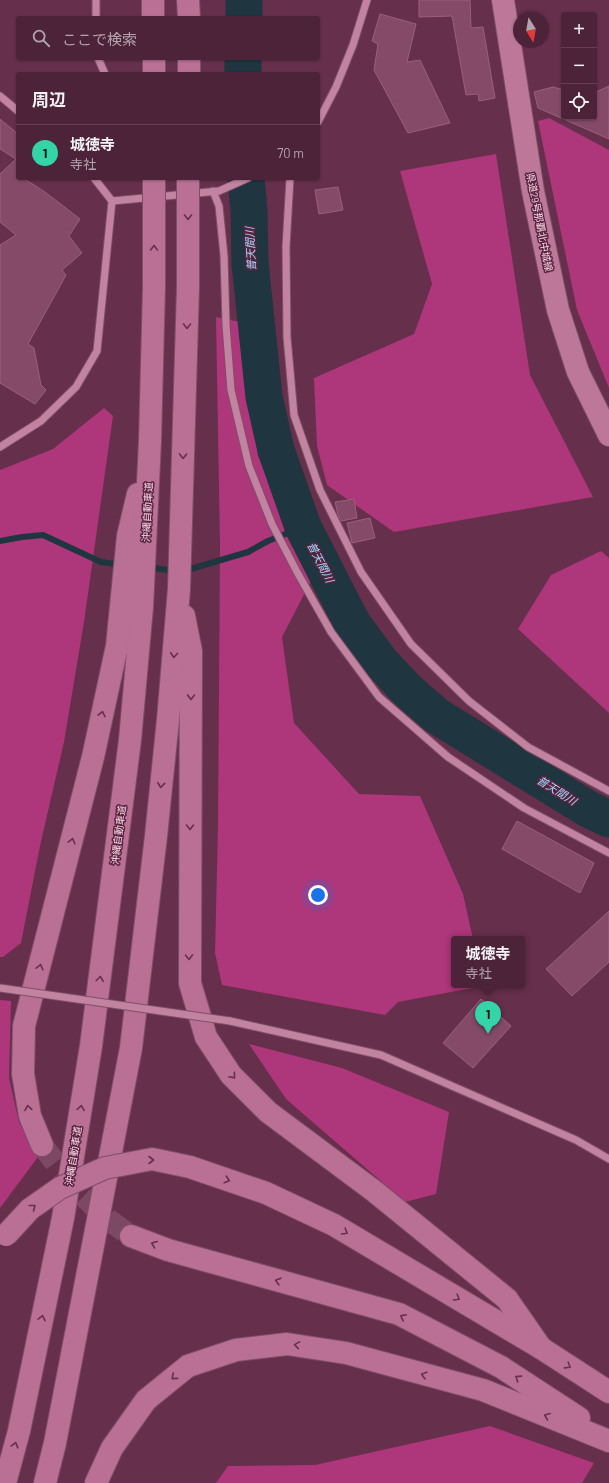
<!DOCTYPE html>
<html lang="ja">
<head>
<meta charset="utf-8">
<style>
  body { margin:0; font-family:Barlow,"Noto Sans JP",sans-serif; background:#562f43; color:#f1f3f6 }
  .controls { position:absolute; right:12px; top:12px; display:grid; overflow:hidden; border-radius:4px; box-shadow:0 1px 3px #0004 }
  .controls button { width:36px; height:36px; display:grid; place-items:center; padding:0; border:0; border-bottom:1px solid #634053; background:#4c2338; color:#f1f3f6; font:20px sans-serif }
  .compass { position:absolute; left:513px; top:12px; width:36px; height:36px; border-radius:50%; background:#4c2338; box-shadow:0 1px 3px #0004; rotate:169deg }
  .you { position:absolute; left:318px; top:895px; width:14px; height:14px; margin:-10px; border:3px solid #fff; border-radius:50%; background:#1a73e8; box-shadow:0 0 0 6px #1a73e833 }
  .badge { display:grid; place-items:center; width:26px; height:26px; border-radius:50%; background:#33d4a8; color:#111; font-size:13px; font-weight:700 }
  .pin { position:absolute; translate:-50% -33px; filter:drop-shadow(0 1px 2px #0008) }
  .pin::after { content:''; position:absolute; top:21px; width:14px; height:12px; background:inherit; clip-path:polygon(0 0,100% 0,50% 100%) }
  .popup { position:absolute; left:451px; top:936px; width:74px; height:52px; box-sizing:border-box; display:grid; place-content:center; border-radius:4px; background:#4c2338; filter:drop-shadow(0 1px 3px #0005); font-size:13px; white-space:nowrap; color:#b2a4ae }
  .popup b { font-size:15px; color:#f1f3f6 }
  .popup::after { content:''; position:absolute; left:50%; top:100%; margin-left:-8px; border:8px solid transparent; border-top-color:#4c2338 }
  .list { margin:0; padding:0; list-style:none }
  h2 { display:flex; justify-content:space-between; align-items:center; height:52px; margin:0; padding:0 16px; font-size:17px }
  h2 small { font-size:13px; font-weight:400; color:#b2a4ae }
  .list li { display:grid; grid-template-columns:26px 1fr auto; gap:12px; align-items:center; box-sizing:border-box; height:56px; padding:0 16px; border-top:1px solid #634053 }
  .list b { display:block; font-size:15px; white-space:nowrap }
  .list p { margin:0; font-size:13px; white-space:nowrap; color:#b2a4ae }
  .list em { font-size:13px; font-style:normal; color:#b2a4ae }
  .icon { flex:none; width:22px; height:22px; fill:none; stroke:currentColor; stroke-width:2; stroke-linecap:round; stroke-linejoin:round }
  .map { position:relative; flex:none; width:609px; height:1483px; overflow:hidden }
  .search { position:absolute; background:#4c2338; box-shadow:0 1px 3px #0004; left:16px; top:16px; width:304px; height:44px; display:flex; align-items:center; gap:10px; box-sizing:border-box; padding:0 14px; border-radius:4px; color:#b2a4ae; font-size:15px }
  .panel { position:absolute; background:#4c2338; box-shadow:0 1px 3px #0004; left:16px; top:72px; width:304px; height:108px; border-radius:4px }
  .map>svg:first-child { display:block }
  .forest { fill:#ae367a }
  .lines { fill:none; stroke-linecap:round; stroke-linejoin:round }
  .stream { stroke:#1f353f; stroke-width:6 }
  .river { stroke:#1f353f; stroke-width:37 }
  .building { fill:#844a67; stroke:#9b5f7d }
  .highway-tunnel { stroke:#7c4863; stroke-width:22; stroke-dasharray:22 11; stroke-linecap:butt }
  .minor-casing { stroke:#7e4f68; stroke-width:9 }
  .major-casing { stroke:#7e4f68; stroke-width:24 }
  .highway-casing { stroke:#7e4f68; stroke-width:24 }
  .minor { stroke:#c283a1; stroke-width:7 }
  .major { stroke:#bd7899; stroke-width:22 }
  .highway { stroke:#b97094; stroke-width:22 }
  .minor-bridge-casing { stroke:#7e4f68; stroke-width:9; stroke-linecap:butt }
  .highway-bridge-casing { stroke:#7e4f68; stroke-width:24; stroke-linecap:butt }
  .minor-bridge { stroke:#c283a1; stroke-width:7 }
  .highway-bridge { stroke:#b97094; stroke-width:22 }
  .oneway { stroke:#682f4d }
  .labels { text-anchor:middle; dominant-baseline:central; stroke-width:3; stroke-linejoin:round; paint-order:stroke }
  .street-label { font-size:10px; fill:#fcd9e8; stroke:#5a2441 }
  .water-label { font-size:11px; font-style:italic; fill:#9bddfd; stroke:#5a2441 }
</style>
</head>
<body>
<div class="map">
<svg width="609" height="1483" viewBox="0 0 609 1483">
  <rect width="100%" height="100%" fill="#662f4b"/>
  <g class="forest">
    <path d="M549,118l60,32v238l-32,-78 -39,-189z"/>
    <path d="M496,154l34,221 63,122 -199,35 -67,-47 -10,-39 -3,-68 100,-44 18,-50 -32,-113z"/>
    <path d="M216,317l24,5 18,134 53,125 -29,56 12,86 65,71 61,2 43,98 10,45h-19v46l29,1 -85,16 -13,13 -163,-30 -7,-32 3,-127 2,-281z"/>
    <path d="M104,408l9,8 -29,206 -20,120 -24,104 -19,97 -18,14h-3v-487l53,-21z"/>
    <path d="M601,551l8,7v155l-91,-84 33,-54z"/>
    <path d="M0,1000l11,1 -2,77 10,44 19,35 -38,51z"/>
    <path d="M249,1044l93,24 107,44 -13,82 -31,8 -119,-103z"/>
    <path d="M490,1426l104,37 -12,20h-366l12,-17 87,-1z"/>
  </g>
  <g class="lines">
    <g class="stream">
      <path d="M0,541l22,-4 21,-2 58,27 21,3"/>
      <path d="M147,567l28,4"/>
      <path d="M184,571l64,-19 20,-11 35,-14"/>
    </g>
    <g class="river">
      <path d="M244,18v-18"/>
      <path d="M243,74v-16"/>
      <path d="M246,178l3,33 1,52 14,134 12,53 27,77 49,96 28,38 27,29 30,26 151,93 21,10"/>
    </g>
  </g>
  <g class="building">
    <path d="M419,0h51l1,28 12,-1 12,71 -16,3 -1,-7 -12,1 -14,-79 -33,1z"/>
    <path d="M380,14l36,10 -9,38 13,-2 30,63 -42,10 -34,-63 4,-26 -6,-3z"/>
    <path d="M609,86v53l-71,-31 -4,-16 19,-5 11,3v27h30v-24z"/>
    <path d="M0,119l18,15v44h5l22,14 35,27 -11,17 13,17 -20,17 4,5 -38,69 6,4 7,37 5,5 -11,14 -35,-21v-138l16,-10 -16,-13v-48l16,-15 -16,-10z"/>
    <path d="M338,187l5,23 -24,4 -4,-24z"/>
    <path d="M354,499l3,19 -16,3 -3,-6 -3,-13z"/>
    <path d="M370,518l5,20 -23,5 -5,-20z"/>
    <path d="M517,821l77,42 -14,30 -78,-44z"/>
    <path d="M609,911v51l-37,34 -26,-27z"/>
    <path d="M481,999l30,27 -38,42 -30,-25z"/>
  </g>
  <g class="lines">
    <path class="highway-tunnel" d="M42,1145l31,41 32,31 26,19"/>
    <defs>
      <g id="minor">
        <path d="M96,0v18"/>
        <path d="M98,58l7,16"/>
        <path d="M0,96l18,15"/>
        <path d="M318,122l18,-35 17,-42 14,-45"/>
        <path d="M290,178l-4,69 1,90 7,78 26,75 41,82 50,72 58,57 59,46 81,44"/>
        <path d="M213,191l6,15 5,50 2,69 5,65 18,76 23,58 25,48 34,60 48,65 69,60 76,51 85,45"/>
        <path d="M112,201l107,-10 29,-13"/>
        <path d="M0,447l41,-26 35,-34 21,-36 15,-150 -18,-23"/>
        <path d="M230,1021l151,34 195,85 33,19"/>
      </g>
      <path id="major" d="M503,0l30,191 25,119 20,62 31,63"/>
      <g id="highway">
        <path d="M153,0v18"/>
        <path d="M188,0l1,18"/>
        <path d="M154,58v16"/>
        <path d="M189,58v16"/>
        <path d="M184,616l7,35 -1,332 16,54 25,38 37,37 106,79 133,108 34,49"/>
        <path d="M42,1145l-12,-29 -7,-42 1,-48 69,-269 24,-111 11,-110 10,-42"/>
        <path d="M190,1167l76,26 68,32 207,123 68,44"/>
        <path d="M131,1236l37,14 231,64 102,53 78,51"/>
        <path d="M5,1483l14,-52 44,-213 28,-172 39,-306 12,-133 8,-166 4,-154"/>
        <path d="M45,1483l10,-40 76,-395 25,-212 12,-116 11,-131 9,-302"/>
        <path d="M96,1483l16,-35 34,-48 42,-34 48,-16 51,-6 59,9 137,37 126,51"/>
      </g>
    </defs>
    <use href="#minor" class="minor-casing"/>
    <use href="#major" class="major-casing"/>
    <use href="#highway" class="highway-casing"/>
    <use href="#minor" class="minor"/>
    <use href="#major" class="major"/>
    <use href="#highway" class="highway"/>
    <defs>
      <path id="minor-bridge" d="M0,988l230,33"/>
      <g id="highway-bridge">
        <path d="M154,287v-109"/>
        <path d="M188,287v-109"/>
        <path d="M6,1235l24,-26 30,-21 45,-20 47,-9 38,8"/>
      </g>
    </defs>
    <use href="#minor-bridge" class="minor-bridge-casing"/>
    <use href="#highway-bridge" class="highway-bridge-casing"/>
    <use href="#minor-bridge" class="minor-bridge"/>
    <use href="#highway-bridge" class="highway-bridge"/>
  </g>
  <defs><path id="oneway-chevron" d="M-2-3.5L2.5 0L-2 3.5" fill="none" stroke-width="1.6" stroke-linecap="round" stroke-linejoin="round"/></defs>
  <g class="oneway">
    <use href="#oneway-chevron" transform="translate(188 217) rotate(90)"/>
    <use href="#oneway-chevron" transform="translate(154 248) rotate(-90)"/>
    <use href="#oneway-chevron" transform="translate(187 326) rotate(91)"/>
    <use href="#oneway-chevron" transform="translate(183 456) rotate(92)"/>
    <use href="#oneway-chevron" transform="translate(174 655) rotate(95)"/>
    <use href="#oneway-chevron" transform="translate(191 697) rotate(90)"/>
    <use href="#oneway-chevron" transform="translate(102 714) rotate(-78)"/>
    <use href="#oneway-chevron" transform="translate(161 785) rotate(96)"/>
    <use href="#oneway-chevron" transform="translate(190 827) rotate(90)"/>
    <use href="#oneway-chevron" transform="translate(72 841) rotate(-76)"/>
    <use href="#oneway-chevron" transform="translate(189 957) rotate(89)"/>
    <use href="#oneway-chevron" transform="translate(40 967) rotate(-76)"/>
    <use href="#oneway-chevron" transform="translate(100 979) rotate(-83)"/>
    <use href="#oneway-chevron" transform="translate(233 1076) rotate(49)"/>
    <use href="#oneway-chevron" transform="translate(28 1108) rotate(-99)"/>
    <use href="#oneway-chevron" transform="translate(81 1108) rotate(-81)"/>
    <use href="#oneway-chevron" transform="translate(151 1160)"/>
    <use href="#oneway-chevron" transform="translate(227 1180) rotate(18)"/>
    <use href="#oneway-chevron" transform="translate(33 1207) rotate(-38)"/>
    <use href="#oneway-chevron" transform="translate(345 1232) rotate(31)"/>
    <use href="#oneway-chevron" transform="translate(154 1244) rotate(-159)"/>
    <use href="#oneway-chevron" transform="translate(278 1281) rotate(-164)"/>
    <use href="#oneway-chevron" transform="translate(457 1298) rotate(31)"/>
    <use href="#oneway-chevron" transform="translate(403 1317) rotate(-154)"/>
    <use href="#oneway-chevron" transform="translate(42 1318) rotate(-78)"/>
    <use href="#oneway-chevron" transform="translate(297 1345) rotate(-171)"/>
    <use href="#oneway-chevron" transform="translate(568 1366) rotate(32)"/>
    <use href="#oneway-chevron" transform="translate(424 1375) rotate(-165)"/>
    <use href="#oneway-chevron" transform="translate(174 1377) rotate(140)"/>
    <use href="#oneway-chevron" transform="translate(518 1378) rotate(-147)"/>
    <use href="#oneway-chevron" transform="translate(547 1416) rotate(-158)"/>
    <use href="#oneway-chevron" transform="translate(15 1445) rotate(-75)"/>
  </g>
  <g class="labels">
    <g class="street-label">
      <text transform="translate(540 222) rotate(79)">県道29号那覇北中城線</text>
      <text transform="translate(147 512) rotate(-87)">沖縄自動車道</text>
      <text transform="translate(118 835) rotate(-83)">沖縄自動車道</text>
      <text transform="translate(73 1156) rotate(-81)">沖縄自動車道</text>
    </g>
    <g class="water-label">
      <text transform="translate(250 249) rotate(-93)">普天間川</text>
      <text transform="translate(321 562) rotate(63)">普天間川</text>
      <text transform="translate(557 790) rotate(32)">普天間川</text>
    </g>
  </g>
</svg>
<div class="controls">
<button>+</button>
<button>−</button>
<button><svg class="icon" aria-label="locate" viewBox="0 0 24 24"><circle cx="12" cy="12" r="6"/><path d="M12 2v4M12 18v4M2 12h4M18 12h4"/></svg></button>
</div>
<svg class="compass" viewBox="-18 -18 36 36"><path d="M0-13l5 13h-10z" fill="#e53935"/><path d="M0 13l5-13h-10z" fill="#b2a4ae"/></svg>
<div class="you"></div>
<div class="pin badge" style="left:488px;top:1034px">1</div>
<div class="popup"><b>城徳寺</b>寺社</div>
<div class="search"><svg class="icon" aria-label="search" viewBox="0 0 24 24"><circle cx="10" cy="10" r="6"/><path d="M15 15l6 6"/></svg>ここで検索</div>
<section class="panel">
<h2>周辺<small></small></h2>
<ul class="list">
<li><span class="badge">1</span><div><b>城徳寺</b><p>寺社</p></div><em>70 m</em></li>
</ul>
</section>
</div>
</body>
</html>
